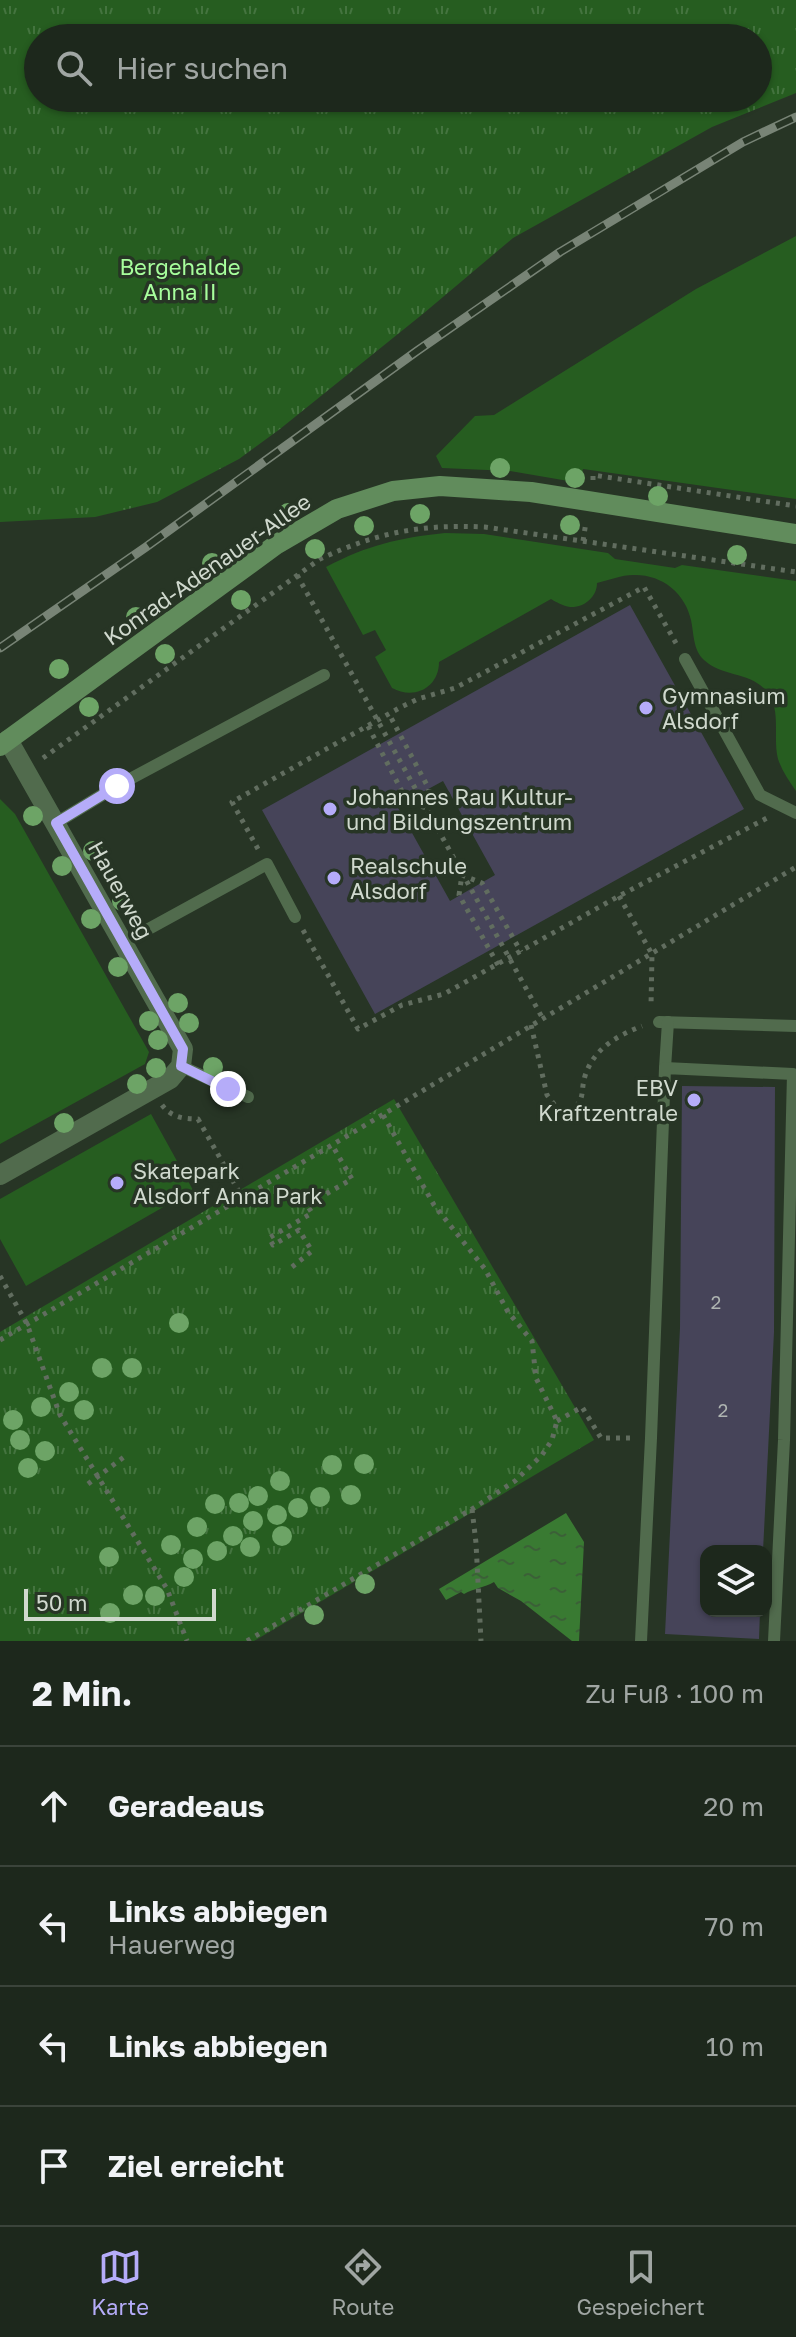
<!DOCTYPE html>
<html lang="de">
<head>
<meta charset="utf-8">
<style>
  body { margin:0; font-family:"Golos Text",sans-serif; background:#2a3429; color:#f1f3f6 }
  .controls { position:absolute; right:24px; bottom:24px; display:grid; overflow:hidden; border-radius:16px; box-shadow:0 2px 6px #0004 }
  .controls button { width:72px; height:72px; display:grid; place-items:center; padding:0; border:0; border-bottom:2px solid #3b443b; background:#1d281c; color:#f1f3f6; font:40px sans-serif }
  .scale { position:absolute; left:24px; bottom:20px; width:192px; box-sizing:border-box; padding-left:8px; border:4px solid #d0d9ce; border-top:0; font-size:22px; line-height:28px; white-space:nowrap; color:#d0d9ce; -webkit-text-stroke:6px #273525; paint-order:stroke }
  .stop { position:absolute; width:24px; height:24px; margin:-18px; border:6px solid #b5acf9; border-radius:50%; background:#fff }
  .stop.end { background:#b5acf9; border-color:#fff; box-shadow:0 2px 8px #0008 }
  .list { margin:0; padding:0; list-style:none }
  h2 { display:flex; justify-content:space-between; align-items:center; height:104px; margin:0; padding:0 32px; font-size:34px }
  h2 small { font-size:26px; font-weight:400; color:#a0a6a3 }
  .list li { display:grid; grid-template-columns:52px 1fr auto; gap:24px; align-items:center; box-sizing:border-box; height:120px; padding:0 32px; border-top:2px solid #3b443b }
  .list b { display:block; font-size:30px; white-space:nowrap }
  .list p { margin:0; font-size:26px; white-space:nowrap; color:#a0a6a3 }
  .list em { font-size:26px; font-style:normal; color:#a0a6a3 }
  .icon { flex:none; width:44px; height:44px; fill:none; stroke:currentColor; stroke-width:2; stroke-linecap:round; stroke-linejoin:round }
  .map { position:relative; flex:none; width:796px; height:1641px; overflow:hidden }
  .search { position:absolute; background:#1d281c; box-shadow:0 2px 6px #0004; left:24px; right:24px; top:24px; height:88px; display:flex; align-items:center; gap:20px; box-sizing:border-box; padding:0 28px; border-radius:44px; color:#a0a6a3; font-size:30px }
  .sheet { height:584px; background:#1d281c }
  nav { display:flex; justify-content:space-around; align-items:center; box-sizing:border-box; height:112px; border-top:2px solid #3b443b; background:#1d281c; font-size:22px; color:#a0a6a3 }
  nav a { display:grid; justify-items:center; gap:4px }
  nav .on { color:#b5acf9 }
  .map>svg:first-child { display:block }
  .green { fill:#265d20 }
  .park { fill:url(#park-tufts); fill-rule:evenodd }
  .water { fill:url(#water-ripples) }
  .building { fill:#464459; fill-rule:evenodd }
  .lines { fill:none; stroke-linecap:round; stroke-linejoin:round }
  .path { stroke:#616d5f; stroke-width:5; stroke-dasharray:4 6; stroke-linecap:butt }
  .lane { stroke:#516b4d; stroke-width:12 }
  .street { stroke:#516b4d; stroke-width:20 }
  .secondary { stroke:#618c5c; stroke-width:20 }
  .rail-casing { stroke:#788476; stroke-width:9 }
  .rail { stroke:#273525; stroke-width:6; stroke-dasharray:18; stroke-linecap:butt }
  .tree { fill:#6da466 }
  .route { stroke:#b5acf9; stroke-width:10 }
  .poi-dot { fill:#b5acf9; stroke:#273525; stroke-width:3 }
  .labels { text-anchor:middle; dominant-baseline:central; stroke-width:7; stroke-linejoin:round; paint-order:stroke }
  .number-label { font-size:18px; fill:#aeb4b1 }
  .park-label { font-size:22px; fill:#a7fe9c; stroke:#273525 }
  .street-label { font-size:22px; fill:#d0d9ce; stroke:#273525 }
  .poi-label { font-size:22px; fill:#d0d9ce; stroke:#273525; text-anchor:start }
</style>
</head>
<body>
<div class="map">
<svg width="796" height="1641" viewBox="0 0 796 1641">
  <defs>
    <pattern id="park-tufts" width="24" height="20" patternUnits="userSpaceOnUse" patternTransform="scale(2)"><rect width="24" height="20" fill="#265d20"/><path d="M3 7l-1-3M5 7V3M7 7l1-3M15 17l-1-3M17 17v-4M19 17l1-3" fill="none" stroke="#44743f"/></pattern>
    <pattern id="water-ripples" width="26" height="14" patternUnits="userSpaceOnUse" patternTransform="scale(2)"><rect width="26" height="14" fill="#397a32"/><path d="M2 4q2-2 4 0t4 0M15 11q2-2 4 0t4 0" fill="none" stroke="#3b6037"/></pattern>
  </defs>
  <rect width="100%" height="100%" fill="#273525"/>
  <g class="green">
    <path d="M796,236v263l-213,-30 -3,14 -70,-12 -68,-3 -6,-12 39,-40 19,-1 202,-126z"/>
    <path d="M445,533l39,1 124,19 7,6 60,9 7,-3 114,16v210c-7,-10 -14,-20 -18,-32 -5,-19 2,-43 -7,-61 -15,-28 -47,-19 -67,-38 -11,-10 -10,-26 -13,-40 -6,-27 -29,-46 -58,-45 -11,0 -24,5 -36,8 0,14 -13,25 -27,24 -7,-1 -14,-5 -19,-8l-112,63c0,26 -25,38 -47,26l-17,-31 11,-7 -11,-20 -12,5 -37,-68c42,-22 72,-29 119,-34z"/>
    <path d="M0,799l15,15 134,238 -4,12 -145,80z"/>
    <path d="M151,1114l42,76 -167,96 -26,-47v-40z"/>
  </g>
  <g class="park">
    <path d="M0,0h796v93l-84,34 -199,111 -89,75 -144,116 -41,30 -82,43 -62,15 -95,5zM38,38h720v60h-720z"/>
    <path d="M394,1099l200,341 -340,201h-254v-309z"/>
  </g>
  <path class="water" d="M566,1513l18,29 -5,99h-7l-51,-40 -23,-13 -4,-6c-10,6 -20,6 -30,12l-3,-2 -15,8 -7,-11z"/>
  <g class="building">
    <path d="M630,605l114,204 -369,205 -113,-204zM443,781l52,94 -45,26 -53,-95z"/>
    <path d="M682,1086l93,1 -1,245 -11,219h-57v60h54l-1,28 -94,-5 15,-306z"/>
  </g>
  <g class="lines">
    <g class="path">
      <path d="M593,480v-5l203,31"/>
      <path d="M583,541l3,-19"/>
      <path d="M297,575l246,444"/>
      <path d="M368,726l39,75 19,7 3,-19 -40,-75"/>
      <path d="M43,758l277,-199c58,-27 102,-35 165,-32l311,45"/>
      <path d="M258,849l-26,-47 169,-95 17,-8 37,-11 189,-101 33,58"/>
      <path d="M619,896l33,58 -1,52"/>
      <path d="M303,930l55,99 44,-24 42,-11 175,-98 148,-78"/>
      <path d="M498,965l-39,-70 3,-20 20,8 39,69"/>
      <path d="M531,1025l16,70 10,13 15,3c14,-14 8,-18 13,-35 9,-28 32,-40 57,-50"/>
      <path d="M162,1105c9,12 21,14 36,14l44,78"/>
      <path d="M292,1267l20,-16 -13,-21 -26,15 -4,-7 43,-25 -5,-8 45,-26 -20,-34"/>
      <path d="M0,1276l27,48 33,91 107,174 20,52"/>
      <path d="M0,1340l332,-195 464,-278"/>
      <path d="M557,1421l25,-14 19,31h34"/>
      <path d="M88,1484l36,-27"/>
      <path d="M472,1509l4,34 5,98"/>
      <path d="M247,1641l225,-132 43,-28 27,-26 10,-15 5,-19 -21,-43 -4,-37 -24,-29 -23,-43 -51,-64 -51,-90"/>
    </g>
    <g class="lane">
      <path d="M685,659l75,136 36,18"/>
      <path d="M56,823l61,-37 207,-111"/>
      <path d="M123,943l144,-79 28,53"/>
      <path d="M659,1022l137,4"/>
      <path d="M181,1066l67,31"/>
      <path d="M665,1068l3,-46"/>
      <path d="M641,1641l10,-203 14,-370 128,6 -9,366 -10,201"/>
    </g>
    <path class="street" d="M0,1175l170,-96 11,-13 2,-17 -175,-309"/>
    <path class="secondary" d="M0,746l277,-202 60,-35 56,-18 47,-5 91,6 265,42"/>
    <defs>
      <path id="rail" d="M0,648l146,-101 271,-196 143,-99 183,-110 53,-25"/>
    </defs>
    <use href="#rail" class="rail-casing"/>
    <use href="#rail" class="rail"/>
  </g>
  <g class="tree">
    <circle cx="500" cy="468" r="10"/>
    <circle cx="575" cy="478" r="10"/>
    <circle cx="658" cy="496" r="10"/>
    <circle cx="288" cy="513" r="10"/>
    <circle cx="420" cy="514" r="10"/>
    <circle cx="570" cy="525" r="10"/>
    <circle cx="364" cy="526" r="10"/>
    <circle cx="315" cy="549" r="10"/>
    <circle cx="737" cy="555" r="10"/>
    <circle cx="212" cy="563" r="10"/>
    <circle cx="241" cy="600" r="10"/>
    <circle cx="136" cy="617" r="10"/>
    <circle cx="165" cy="654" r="10"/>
    <circle cx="59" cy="669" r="10"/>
    <circle cx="89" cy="707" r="10"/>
    <circle cx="33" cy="816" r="10"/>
    <circle cx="93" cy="851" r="10"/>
    <circle cx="62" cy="866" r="10"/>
    <circle cx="122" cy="901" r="10"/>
    <circle cx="91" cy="919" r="10"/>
    <circle cx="118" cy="967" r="10"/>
    <circle cx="178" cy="1003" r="10"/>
    <circle cx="149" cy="1021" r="10"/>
    <circle cx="189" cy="1023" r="10"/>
    <circle cx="158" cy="1040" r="10"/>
    <circle cx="213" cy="1067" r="10"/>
    <circle cx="156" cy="1068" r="10"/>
    <circle cx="137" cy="1084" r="10"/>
    <circle cx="64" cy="1123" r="10"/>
    <circle cx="179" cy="1323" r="10"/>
    <circle cx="102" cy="1368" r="10"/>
    <circle cx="132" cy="1368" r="10"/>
    <circle cx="69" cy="1392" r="10"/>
    <circle cx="41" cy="1407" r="10"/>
    <circle cx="84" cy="1410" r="10"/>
    <circle cx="13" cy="1420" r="10"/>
    <circle cx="20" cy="1440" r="10"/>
    <circle cx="45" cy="1451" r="10"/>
    <circle cx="364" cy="1464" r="10"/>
    <circle cx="332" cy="1465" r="10"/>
    <circle cx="28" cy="1468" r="10"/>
    <circle cx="280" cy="1481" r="10"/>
    <circle cx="351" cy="1495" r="10"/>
    <circle cx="258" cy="1496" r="10"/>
    <circle cx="320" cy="1497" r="10"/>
    <circle cx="239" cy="1503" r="10"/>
    <circle cx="215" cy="1504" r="10"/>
    <circle cx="298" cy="1508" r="10"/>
    <circle cx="277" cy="1515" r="10"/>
    <circle cx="253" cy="1521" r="10"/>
    <circle cx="197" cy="1527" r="10"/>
    <circle cx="233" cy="1536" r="10"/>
    <circle cx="282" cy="1536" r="10"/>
    <circle cx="171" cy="1545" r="10"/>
    <circle cx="250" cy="1547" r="10"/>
    <circle cx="217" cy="1551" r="10"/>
    <circle cx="109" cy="1557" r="10"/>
    <circle cx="193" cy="1559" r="10"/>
    <circle cx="184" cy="1577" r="10"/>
    <circle cx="365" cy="1584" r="10"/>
    <circle cx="133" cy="1595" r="10"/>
    <circle cx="155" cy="1596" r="10"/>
    <circle cx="110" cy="1613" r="10"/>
    <circle cx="314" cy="1615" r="10"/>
  </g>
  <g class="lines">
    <path class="route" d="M117,786l-61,37 127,226 -2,17 47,23"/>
  </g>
  <g class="poi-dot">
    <circle cx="646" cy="708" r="8"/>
    <circle cx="330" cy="809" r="8"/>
    <circle cx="334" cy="878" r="8"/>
    <circle cx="694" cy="1100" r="8"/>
    <circle cx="117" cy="1183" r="8"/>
  </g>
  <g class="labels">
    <g class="number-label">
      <text x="716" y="1302">2</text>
      <text x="723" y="1410">2</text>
    </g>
    <g class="park-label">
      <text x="180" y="266">Bergehalde<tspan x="180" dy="25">Anna II</tspan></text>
    </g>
    <g class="street-label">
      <text transform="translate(207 569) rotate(-35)">Konrad-Adenauer-Allee</text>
      <text transform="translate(121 890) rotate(61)">Hauerweg</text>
    </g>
    <g class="poi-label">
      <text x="662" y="695">Gymnasium<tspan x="662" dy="25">Alsdorf</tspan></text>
      <text x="346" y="796">Johannes Rau Kultur-<tspan x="346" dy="25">und Bildungszentrum</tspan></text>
      <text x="350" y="865">Realschule<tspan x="350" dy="25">Alsdorf</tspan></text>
      <text x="678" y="1087" text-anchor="end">EBV<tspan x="678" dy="25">Kraftzentrale</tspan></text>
      <text x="133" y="1170">Skatepark<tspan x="133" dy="25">Alsdorf Anna Park</tspan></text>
    </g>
  </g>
</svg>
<div class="controls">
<button><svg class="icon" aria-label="layers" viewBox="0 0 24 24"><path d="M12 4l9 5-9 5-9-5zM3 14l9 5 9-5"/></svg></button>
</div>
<div class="scale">50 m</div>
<div class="stop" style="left:117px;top:786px"></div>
<div class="stop end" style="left:228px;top:1089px"></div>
<div class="search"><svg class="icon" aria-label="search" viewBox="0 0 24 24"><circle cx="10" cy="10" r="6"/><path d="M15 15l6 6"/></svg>Hier suchen</div>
</div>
<section class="sheet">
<h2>2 Min.<small>Zu Fuß · 100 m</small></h2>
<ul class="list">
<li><svg class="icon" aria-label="ahead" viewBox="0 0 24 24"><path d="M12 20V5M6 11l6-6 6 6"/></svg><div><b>Geradeaus</b></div><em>20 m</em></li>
<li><svg class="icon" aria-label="left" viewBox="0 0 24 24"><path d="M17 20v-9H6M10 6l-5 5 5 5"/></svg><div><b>Links abbiegen</b><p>Hauerweg</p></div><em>70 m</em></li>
<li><svg class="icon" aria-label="left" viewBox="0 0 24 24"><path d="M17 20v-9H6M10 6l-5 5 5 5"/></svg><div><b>Links abbiegen</b></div><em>10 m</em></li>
<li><svg class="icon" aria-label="arrive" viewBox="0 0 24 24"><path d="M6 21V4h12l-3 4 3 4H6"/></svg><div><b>Ziel erreicht</b></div></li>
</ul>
</section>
<nav>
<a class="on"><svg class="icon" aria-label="map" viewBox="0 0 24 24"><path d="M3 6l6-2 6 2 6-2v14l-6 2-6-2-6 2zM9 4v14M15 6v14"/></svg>Karte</a>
<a><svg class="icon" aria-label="directions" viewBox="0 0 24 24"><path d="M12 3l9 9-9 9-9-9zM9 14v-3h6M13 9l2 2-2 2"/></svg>Route</a>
<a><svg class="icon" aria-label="saved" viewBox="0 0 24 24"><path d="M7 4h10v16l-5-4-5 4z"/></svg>Gespeichert</a>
</nav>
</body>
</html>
